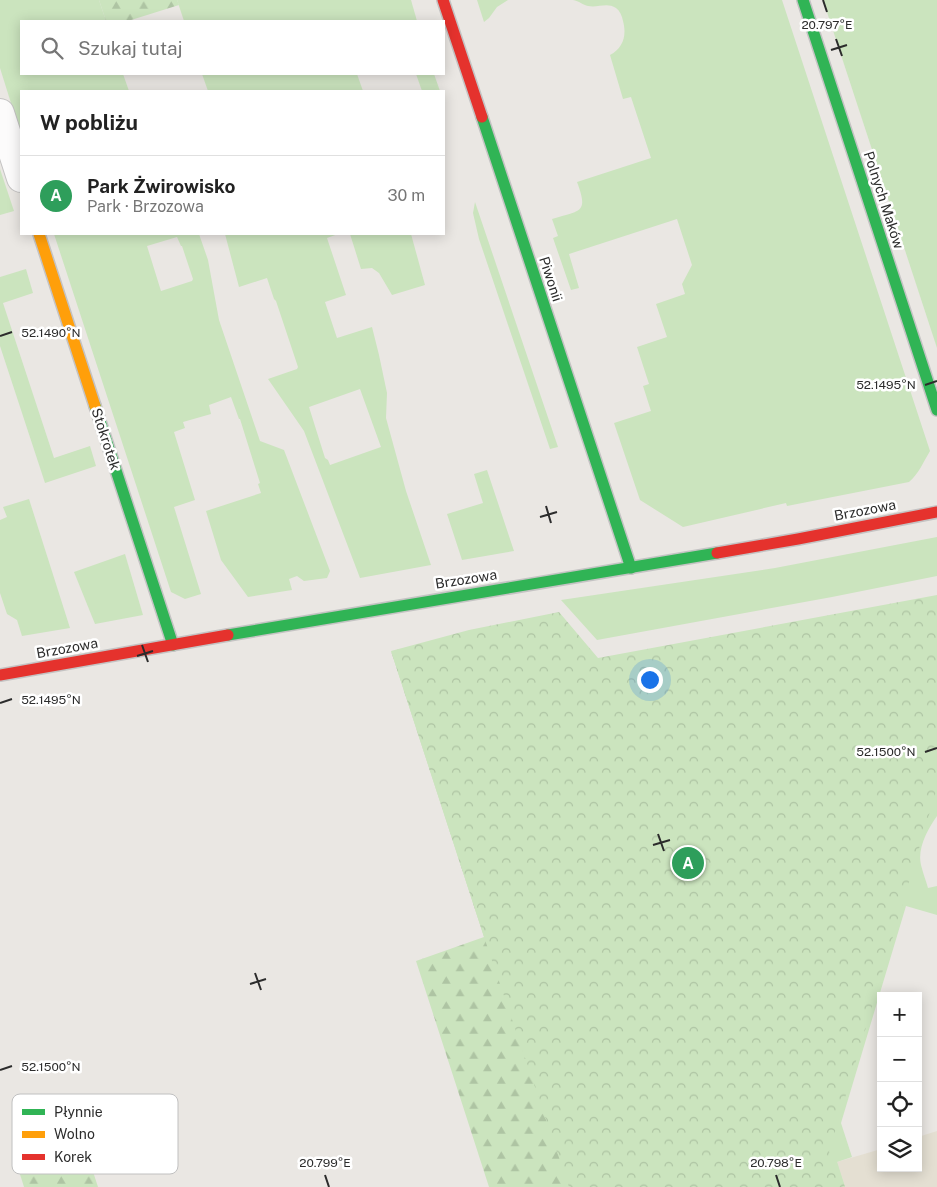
<!DOCTYPE html>
<html lang="pl">
<head>
<meta charset="utf-8">
<style>
  body { margin:0; font-family:"Public Sans",sans-serif; background:#f6f6f6; color:#222 }
  .controls { position:absolute; right:15px; bottom:15px; display:grid; overflow:hidden; border-radius:0px; box-shadow:0 2px 12px #0003 }
  .controls button { width:45px; height:45px; display:grid; place-items:center; padding:0; border:0; border-bottom:1px solid #e0e0e0; background:#fff; color:#222; font:25px sans-serif }
  .you { position:absolute; left:649px; top:679px; width:18px; height:18px; margin:-12px; border:4px solid #fff; border-radius:50%; background:#1a73e8; box-shadow:0 0 0 8px #1a73e833 }
  .badge { display:grid; place-items:center; width:32px; height:32px; border-radius:50%; background:#0b8043; color:#fff; font-size:16px; font-weight:700 }
  .pin { position:absolute; translate:-50% -50%; border:2px solid #fff; box-shadow:0 1px 5px #0006 }
  .list { margin:0; padding:0; list-style:none }
  h2 { display:flex; justify-content:space-between; align-items:center; height:65px; margin:0; padding:0 20px; font-size:21px }
  h2 small { font-size:16px; font-weight:400; color:#767676 }
  .list li { display:grid; grid-template-columns:32px 1fr auto; gap:15px; align-items:center; box-sizing:border-box; height:80px; padding:0 20px; border-top:1px solid #e0e0e0 }
  .list b { display:block; font-size:19px; white-space:nowrap }
  .list p { margin:0; font-size:16px; white-space:nowrap; color:#767676 }
  .list em { font-size:16px; font-style:normal; color:#767676 }
  .icon { flex:none; width:28px; height:28px; fill:none; stroke:currentColor; stroke-width:2; stroke-linecap:round; stroke-linejoin:round }
  .map { position:relative; flex:none; width:937px; height:1187px; overflow:hidden }
  .search { position:absolute; background:#fff; box-shadow:0 2px 12px #0003; left:20px; top:20px; width:425px; height:55px; display:flex; align-items:center; gap:12px; box-sizing:border-box; padding:0 18px; border-radius:0px; color:#767676; font-size:19px }
  .panel { position:absolute; background:#fff; box-shadow:0 2px 12px #0003; left:20px; top:90px; width:425px; height:145px; border-radius:0px }
  .map>svg:first-child { display:block }
  .education { fill:#e4dfd2 }
  .grass { fill:#cbe4be; fill-rule:evenodd }
  .forest { fill:url(#forest-firs) }
  .park { fill:url(#park-crowns) }
  .lines { fill:none; stroke-linecap:round; stroke-linejoin:round }
  .street-casing { stroke:#c4c3c3; stroke-width:30 }
  .fast-casing { stroke:#c4c3c3; stroke-width:14 }
  .slow-casing { stroke:#c4c3c3; stroke-width:14 }
  .jam-casing { stroke:#c4c3c3; stroke-width:14 }
  .street { stroke:#fcfbfb; stroke-width:28 }
  .fast { stroke:#30b455; stroke-width:11 }
  .slow { stroke:#ff9f0a; stroke-width:11 }
  .jam { stroke:#e5322d; stroke-width:11 }
  .ticks { fill:none; stroke:#2c2c2c; stroke-width:2 }
  .labels { text-anchor:middle; dominant-baseline:central; stroke-width:5; stroke-linejoin:round; paint-order:stroke }
  .street-label { font-size:14px; fill:#2c2c2c; stroke:#fff }
  .key { fill:#fff; stroke:#c0c0c0; stroke-width:1 }
  .key-label { font-size:14px; fill:#2c2c2c }
  .ticks-label { font-size:12px; text-anchor:middle; fill:#2c2c2c; stroke:#fff; stroke-width:5; stroke-linejoin:round; paint-order:stroke }
</style>
</head>
<body>
<div class="map">
<svg width="937" height="1187" viewBox="0 0 937 1187">
  <defs>
    <pattern id="forest-firs" width="22" height="20" patternUnits="userSpaceOnUse" patternTransform="scale(1.25)"><rect width="22" height="20" fill="#cbe4be"/><path d="M5 1l3.5 6h-7zM16 11l3.5 6h-7z" fill="#aec4a3"/></pattern>
    <pattern id="park-crowns" width="20" height="18" patternUnits="userSpaceOnUse" patternTransform="scale(1.25)"><rect width="20" height="18" fill="#cbe4be"/><path d="M2 6a3 3 0 1 1 6 0M12 15a3 3 0 1 1 6 0" fill="none" stroke="#aec4a3"/></pattern>
  </defs>
  <rect width="100%" height="100%" fill="#eae7e3"/>
  <path class="education" d="M937,1131v56h-92l-8,-25 44,-13v19h37v-31z"/>
  <g class="grass">
    <path d="M0,0h99l7,21h-85v53h102l6,17h-108v44l-21,-67z"/>
    <path d="M177,0h234l6,21h-233z"/>
    <path d="M477,0h31l-11,7 -8,11 -5,4z"/>
    <path d="M573,0h209l148,451c-6,10 -12,24 -21,31l-122,24 -1,-3 -103,24 -43,-27 -26,-77 37,-12 -8,-25 6,-2 -12,-37 30,-10 -11,-33 29,-10 -3,-10 10,-19 -15,-46 -108,35 10,34 -8,2 -18,-52 5,-2 -6,-17c28,-9 37,-5 25,-37l74,-24 -20,-61 -8,2 -13,-44c13,-7 17,-19 13,-34 -1,-5 -3,-10 -7,-13 -9,-6 -18,0 -28,-2 -5,-1 -9,-5 -15,-6z"/>
    <path d="M823,0h114v348z"/>
    <path d="M202,74h155l6,17h-155z"/>
    <path d="M416,74h18l6,17h-18z"/>
    <path d="M0,169l14,42 -14,4z"/>
    <path d="M475,202l83,245 -8,2 -71,-210 -6,-26z"/>
    <path d="M54,234h145l9,26 11,60 41,121 24,9 46,121 -3,7 -23,3 -7,-5 -8,3 3,11 -44,7 -27,-37 -15,-49 55,-18 -3,-9 2,-1 -20,-64h-1l-8,-22 -22,8 2,9 -28,8 2,6 -11,4 21,68 -21,7 27,87 -16,5 -14,-7zM177,237l4,9h1l11,33 -1,2 -31,10 -14,-45z"/>
    <path d="M225,234h113l-11,4 19,57 -21,7 12,36 35,-11 7,28 8,38 -1,25 20,73 25,74 -71,13 -56,-147 -36,-52 29,-10 1,-2 -22,-66 -2,-2 -7,-21 -28,9zM360,389l21,58 -51,18 -2,-5 -3,-2 -16,-51z"/>
    <path d="M350,234h61l14,51 -33,10 -13,-22 -7,-5 -11,1z"/>
    <path d="M26,269l7,24 -30,10 51,155 36,-12 6,20 -51,17 -45,-137v-69z"/>
    <path d="M487,470l27,81 -52,9 -15,-46 36,-11 -9,-29z"/>
    <path d="M29,499l41,129 -48,8 -5,-16 -10,-6 -7,-21v-73l7,-3 -4,-10z"/>
    <path d="M937,537v39l-105,21 -235,43 -36,-40 214,-32z"/>
    <path d="M125,554l18,61 -48,9 -21,-52z"/>
    <path d="M937,658v158c-9,13 -20,32 -16,49 2,8 5,16 7,23l9,-2v29l-31,-9 -65,217 11,34 -15,5 8,25h-26z"/>
  </g>
  <g class="forest">
    <path d="M99,0h78l2,5 -51,16h-22z"/>
    <path d="M391,651l248,536h-150l-73,-226 68,-24z"/>
    <path d="M85,1147l13,40h-74l-6,-19z"/>
  </g>
  <path class="park" d="M937,595v193l-108,364 8,10 8,25h-276l-85,-250 -93,-286 78,-21 90,-18 39,46z"/>
  <g class="lines">
    <defs>
      <path id="street" d="M0,113l21,65"/>
      <g id="fast">
        <path d="M803,0l134,410"/>
        <path d="M482,117l149,451"/>
        <path d="M95,406l78,239"/>
        <path d="M228,635l489,-82"/>
      </g>
      <path id="slow" d="M39,234l56,172"/>
      <g id="jam">
        <path d="M443,0l39,117"/>
        <path d="M717,553l81,-14 139,-27"/>
        <path d="M0,675l228,-40"/>
      </g>
    </defs>
    <use href="#street" class="street-casing"/>
    <use href="#fast" class="fast-casing"/>
    <use href="#slow" class="slow-casing"/>
    <use href="#jam" class="jam-casing"/>
    <use href="#street" class="street"/>
    <use href="#fast" class="fast"/>
    <use href="#slow" class="slow"/>
    <use href="#jam" class="jam"/>
  </g>
  <path class="ticks" d="M823,0l4,12M836,39l6,17M831,50l16,-5M0,336l12,-4M925,385l12,-4M546,506l5,17M540,517l17,-5M142,645l6,17M137,656l16,-5M0,703l12,-4M925,752l12,-4M658,834l6,17M653,845l17,-5M255,973l6,17M250,984l16,-5M0,1070l12,-4M325,1175l4,12M776,1175l4,12"/>
  <g class="labels">
    <g class="street-label">
      <text transform="translate(884 200) rotate(72)">Polnych Maków</text>
      <text transform="translate(551 279) rotate(72)">Piwonii</text>
      <text transform="translate(106 439) rotate(72)">Stokrotek</text>
      <text transform="translate(865 510) rotate(-11)">Brzozowa</text>
      <text transform="translate(466 579) rotate(-9)">Brzozowa</text>
      <text transform="translate(67 648) rotate(-10)">Brzozowa</text>
    </g>
  </g>
  <rect x="12" y="1094" width="166" height="80" rx="8" class="key"/>
  <rect x="22" y="1109" width="23" height="6" fill="#30b455"/>
  <rect x="22" y="1131" width="23" height="7" fill="#ff9f0a"/>
  <rect x="22" y="1154" width="23" height="6" fill="#e5322d"/>
  <g class="key-label">
    <text x="54" y="1117">Płynnie</text>
    <text x="54" y="1139">Wolno</text>
    <text x="54" y="1162">Korek</text>
  </g>
  <g class="ticks-label">
    <text x="827" y="29">20.797°E</text>
    <text x="51" y="337">52.1490°N</text>
    <text x="886" y="389">52.1495°N</text>
    <text x="51" y="704">52.1495°N</text>
    <text x="886" y="756">52.1500°N</text>
    <text x="51" y="1071">52.1500°N</text>
    <text x="325" y="1167">20.799°E</text>
    <text x="776" y="1167">20.798°E</text>
  </g>
</svg>
<div class="controls">
<button>+</button>
<button>−</button>
<button><svg class="icon" aria-label="locate" viewBox="0 0 24 24"><circle cx="12" cy="12" r="6"/><path d="M12 2v4M12 18v4M2 12h4M18 12h4"/></svg></button>
<button><svg class="icon" aria-label="layers" viewBox="0 0 24 24"><path d="M12 4l9 5-9 5-9-5zM3 14l9 5 9-5"/></svg></button>
</div>
<div class="you"></div>
<div class="pin badge" style="left:688px;top:863px;background:#2e9e5b">A</div>
<div class="search"><svg class="icon" aria-label="search" viewBox="0 0 24 24"><circle cx="10" cy="10" r="6"/><path d="M15 15l6 6"/></svg>Szukaj tutaj</div>
<section class="panel">
<h2>W pobliżu<small></small></h2>
<ul class="list">
<li><span class="badge" style="background:#2e9e5b">A</span><div><b>Park Żwirowisko</b><p>Park · Brzozowa</p></div><em>30 m</em></li>
</ul>
</section>
</div>
</body>
</html>
